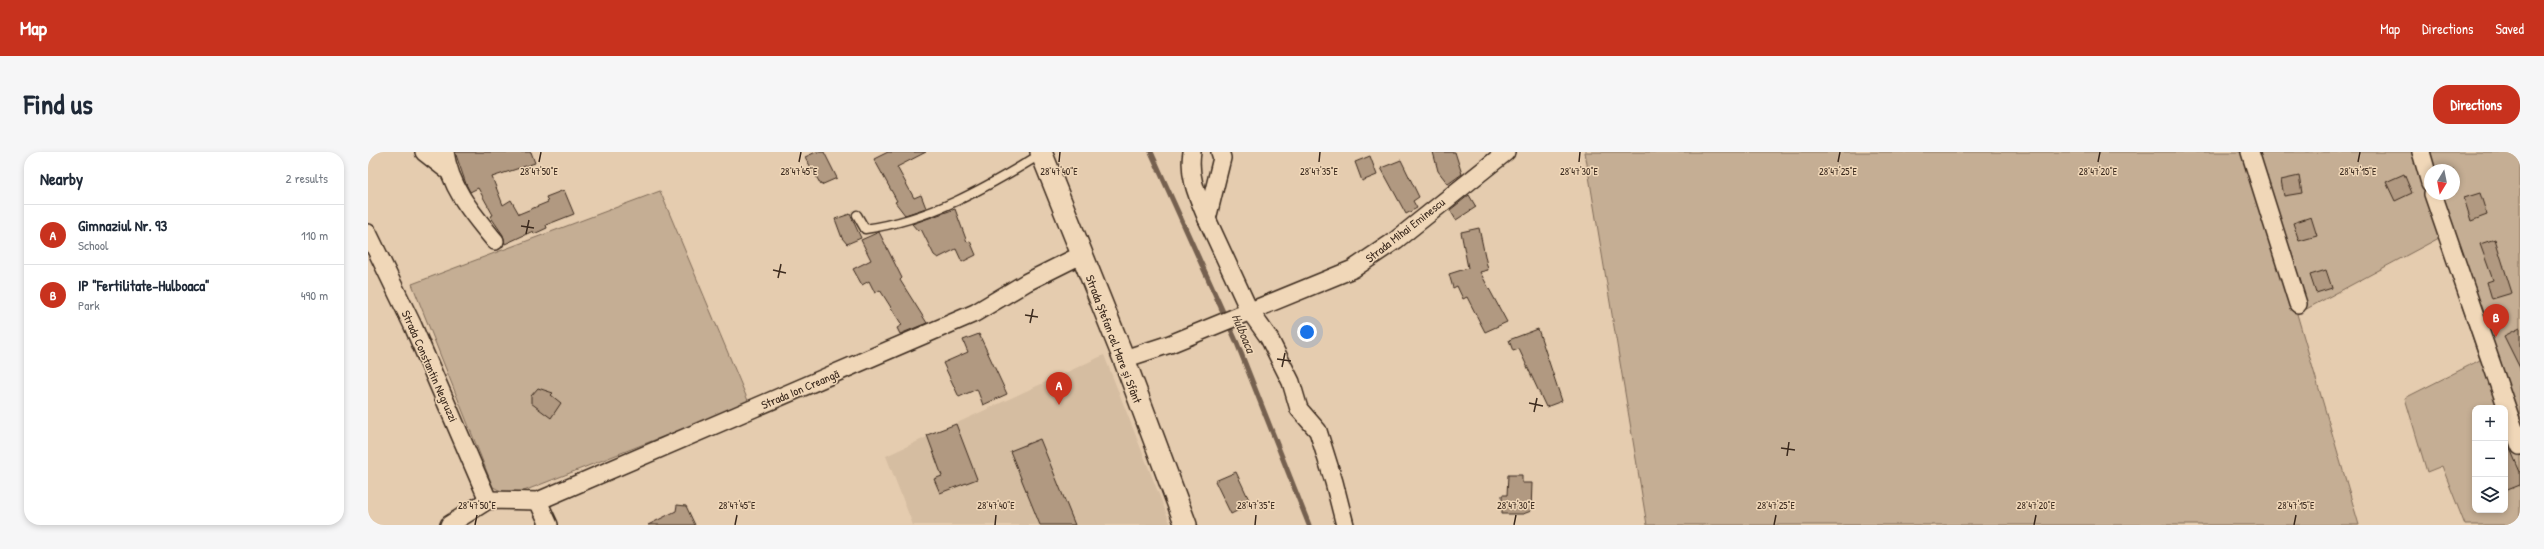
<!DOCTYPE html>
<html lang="en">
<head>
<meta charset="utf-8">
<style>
  body { margin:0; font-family:"Patrick Hand",sans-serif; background:#f6f6f7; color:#1f2937 }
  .controls { position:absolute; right:12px; bottom:12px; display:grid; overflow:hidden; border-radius:8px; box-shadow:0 2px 6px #0003 }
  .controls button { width:36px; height:36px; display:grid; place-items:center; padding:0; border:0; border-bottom:1px solid #e0e1e3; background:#fff; color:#1f2937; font:20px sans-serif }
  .compass { position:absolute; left:2056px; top:12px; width:36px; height:36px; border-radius:50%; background:#fff; box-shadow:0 2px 6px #0003; rotate:190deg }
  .you { position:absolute; left:939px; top:180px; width:14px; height:14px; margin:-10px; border:3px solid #fff; border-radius:50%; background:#1a73e8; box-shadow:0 0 0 6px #1a73e833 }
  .badge { display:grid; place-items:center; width:26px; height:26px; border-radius:50%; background:#c8321e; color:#fff; font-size:13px; font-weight:700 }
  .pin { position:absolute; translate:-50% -33px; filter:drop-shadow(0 1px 2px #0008) }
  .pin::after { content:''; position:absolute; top:21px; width:14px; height:12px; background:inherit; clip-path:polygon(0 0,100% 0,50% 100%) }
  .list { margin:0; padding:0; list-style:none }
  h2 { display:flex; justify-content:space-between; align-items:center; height:52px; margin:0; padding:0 16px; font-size:17px }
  h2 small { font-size:13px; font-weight:400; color:#747a83 }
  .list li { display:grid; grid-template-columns:26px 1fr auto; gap:12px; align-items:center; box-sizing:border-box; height:60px; padding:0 16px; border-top:1px solid #e0e1e3 }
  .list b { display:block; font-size:15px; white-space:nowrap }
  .list p { margin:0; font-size:13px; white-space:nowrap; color:#747a83 }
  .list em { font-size:13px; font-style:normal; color:#747a83 }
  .icon { flex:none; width:22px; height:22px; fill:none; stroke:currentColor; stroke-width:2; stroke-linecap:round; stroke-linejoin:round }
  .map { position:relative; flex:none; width:2152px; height:373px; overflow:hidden; border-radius:16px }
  header { display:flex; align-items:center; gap:24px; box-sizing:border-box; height:56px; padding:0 20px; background:#c8321e; color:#fff }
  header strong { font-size:19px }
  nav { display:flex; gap:22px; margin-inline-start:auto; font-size:14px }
  .intro { display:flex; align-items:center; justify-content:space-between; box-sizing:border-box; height:96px; padding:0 24px }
  h1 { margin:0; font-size:28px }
  .button { padding:10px 18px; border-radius:16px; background:#c8321e; color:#fff; font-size:14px; font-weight:700 }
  main { display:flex; gap:24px; padding:0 24px }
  aside { flex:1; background:#fff; border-radius:16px; box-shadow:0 2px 6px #0003 }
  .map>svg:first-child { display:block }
  .built { fill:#d5bda1 }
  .green { fill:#c5ae94; stroke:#806c59; fill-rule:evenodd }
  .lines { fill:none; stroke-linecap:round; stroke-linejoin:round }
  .stream { stroke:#75614f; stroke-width:5 }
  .building { fill:#b19981; stroke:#3b2a1e }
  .service-casing { stroke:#3b2a1e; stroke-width:11 }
  .minor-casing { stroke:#3b2a1e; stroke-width:20 }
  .tertiary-casing { stroke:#3b2a1e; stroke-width:24 }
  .service { stroke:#f0d7b8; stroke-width:8 }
  .minor { stroke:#f0d7b8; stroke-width:17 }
  .tertiary { stroke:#f0d7b8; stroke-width:21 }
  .ticks { fill:none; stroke:#3b2a1e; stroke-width:1.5 }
  .labels { text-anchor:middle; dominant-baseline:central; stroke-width:3; stroke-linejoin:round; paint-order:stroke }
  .street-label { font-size:12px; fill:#3b2a1e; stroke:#f0d7b8 }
  .water-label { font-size:13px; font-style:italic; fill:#534132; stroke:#f0d7b8 }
  .ticks-label { font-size:10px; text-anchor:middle; fill:#3b2a1e; stroke:#f0d7b8; stroke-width:3; stroke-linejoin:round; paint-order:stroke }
</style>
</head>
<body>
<header>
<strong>Map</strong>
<nav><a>Map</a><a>Directions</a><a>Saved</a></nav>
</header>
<div class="intro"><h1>Find us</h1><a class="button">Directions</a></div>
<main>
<aside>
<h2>Nearby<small>2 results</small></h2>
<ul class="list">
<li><span class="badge">A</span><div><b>Gimnaziul Nr. 93</b><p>School</p></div><em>110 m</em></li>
<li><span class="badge">B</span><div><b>IP &quot;Fertilitate-Hulboaca&quot;</b><p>Park</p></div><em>490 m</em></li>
</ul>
</aside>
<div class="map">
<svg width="2152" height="373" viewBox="0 0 2152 373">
  <rect width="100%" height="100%" fill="#e5ccaf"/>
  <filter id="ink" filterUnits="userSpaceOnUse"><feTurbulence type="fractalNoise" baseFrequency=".025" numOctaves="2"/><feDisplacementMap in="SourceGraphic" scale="8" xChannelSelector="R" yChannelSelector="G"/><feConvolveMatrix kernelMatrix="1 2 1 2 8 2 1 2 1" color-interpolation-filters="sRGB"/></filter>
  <g filter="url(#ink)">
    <path class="built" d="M736,203l67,170h-258l-27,-69z"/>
    <g class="green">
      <path d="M1217,0h935v373h-55l-23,-59 -15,6 -22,-74 75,-38 -41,-122 -142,76 62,211h-712zM2062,18h24v24h-24zM2107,256h30v102h-30z"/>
      <path d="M292,39l89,212 -238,93 -18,-9 -81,-203z"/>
    </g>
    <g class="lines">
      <path class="stream" d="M783,0l86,191 72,182"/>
    </g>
    <g class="building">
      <path d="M87,0h76l4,11 -43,14 11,28 8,-5 8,14 29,-12 -2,-5 18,-7 10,24 -28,11 1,3 -13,6 -1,-3 -28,13 -2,-9 -13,-19 3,-1 -15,-27 -8,4 -4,-8z"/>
      <path d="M448,0h8l13,26 -16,7 -16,-28z"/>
      <path d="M520,0h38l-29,15 17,31 7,-3 5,13 -21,7 -10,-13 2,-1 -23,-42z"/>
      <path d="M1065,0h22l7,22 -14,10 -10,-13z"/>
      <path d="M1002,4l7,19 -15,6 -7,-19z"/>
      <path d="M1033,8l18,37 -6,4 4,7 -11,6 -25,-46z"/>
      <path d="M2036,22l8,19 -17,8 -9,-19z"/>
      <path d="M1931,24l3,17 -18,3 -3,-16z"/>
      <path d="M2112,41l7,22 -16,6 -7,-23z"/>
      <path d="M1101,43l7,12 -20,13 -6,-10z"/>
      <path d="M587,57l12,33 3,-1 6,14 -14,7 -6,-13 -18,9 -4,-3 -13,-26 -3,2 -6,-7z"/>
      <path d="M482,62l11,24 -14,6 -5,-6 -7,-19z"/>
      <path d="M1943,65l6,19 -18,5 -6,-18z"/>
      <path d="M1111,76l9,42 -8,2 27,50 -22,10 -18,-35 -4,2 -6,-13 -4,2 -4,-14 19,-6 -7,-36z"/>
      <path d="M511,80l23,46 -2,2 27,43 -27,11 -3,-6 5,-3 -22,-35 -5,3 -6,-12 -7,4 -9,-16 18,-9 -10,-20z"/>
      <path d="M2127,87l17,54 -20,6 -5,-17 6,-2 -13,-36z"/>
      <path d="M1958,118l6,18 -16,5 -6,-18z"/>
      <path d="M2152,176v40l-16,-32z"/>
      <path d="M1170,177l24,72 -16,6 -27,-58 -6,2 -4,-11z"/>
      <path d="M611,182l28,60 -24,11 -6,-16 -18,8 -16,-34 25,-11 -5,-12z"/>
      <path d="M170,236l15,5 -2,2 10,8 -10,15 -20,-15v-7z"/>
      <path d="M588,272l21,55 -37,14 -6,-14 8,-3 -15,-41z"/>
      <path d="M2137,285l15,35v13l-15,6z"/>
      <path d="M672,287l35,86h-35l-30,-74z"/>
      <path d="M868,320l15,32 -20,10 -16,-33z"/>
      <path d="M1140,323h14v8h10l-1,28 -8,3h-21v-19h5z"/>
      <path d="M309,353l9,1 9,19h-47l28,-14z"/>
    </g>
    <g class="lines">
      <defs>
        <path id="service" d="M489,63l8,14c65,-9 121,-41 176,-75"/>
        <g id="minor">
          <path d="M56,0l23,18"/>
          <path d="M77,0c5,36 27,61 50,89"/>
          <path d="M824,0c-4,25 6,45 15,67"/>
          <path d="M852,0l2,6 -15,61 42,91 20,28 22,44 8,27 19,22 16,51 11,43"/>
          <path d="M1882,0l48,152"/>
          <path d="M2053,0l9,31"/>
          <path d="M2065,42l87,252"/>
          <path d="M0,81l45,93 75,174"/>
          <path d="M756,207l46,-15 183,-75 43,-29 110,-88"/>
          <path d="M170,349l11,24"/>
          <path d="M81,373l39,-25 50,1 437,-188 52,-31 54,-27"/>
        </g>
        <path id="tertiary" d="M673,0l83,207 62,166"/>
      </defs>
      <use href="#service" class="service-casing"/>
      <use href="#minor" class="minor-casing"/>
      <use href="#tertiary" class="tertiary-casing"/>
      <use href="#service" class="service"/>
      <use href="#minor" class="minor"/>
      <use href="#tertiary" class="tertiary"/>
    </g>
  </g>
  <path class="ticks" d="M171,10l2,-10M431,10l2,-10M691,10l1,-10M951,10l1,-10M1211,10l1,-10M1470,10l2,-10M1730,10l2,-10M1990,10l2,-10M153,74l13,2M158,82l3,-14M405,118l13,3M410,126l3,-14M657,163l13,2M662,171l3,-14M909,207l14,2M914,215l3,-14M1161,251l14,3M1166,260l3,-14M1413,296l14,2M1419,304l2,-14M107,373l2,-10M367,373l2,-10M627,373l1,-10M887,373l1,-10M1146,373l2,-10M1406,373l2,-10M1666,373l2,-10M1926,373l2,-10"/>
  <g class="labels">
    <g class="street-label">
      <text transform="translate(1037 78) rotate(-38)">Strada Mihai Eminescu</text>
      <text transform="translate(746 187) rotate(69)">Strada Ștefan cel Mare și Sfânt</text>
      <text transform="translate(62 214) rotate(66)">Strada Constantin Negruzzi</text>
      <text transform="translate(432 237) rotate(-23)">Strada Ion Creangă</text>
    </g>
    <g class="water-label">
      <text transform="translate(876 181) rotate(67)">Hulboaca</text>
    </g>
  </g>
  <g class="ticks-label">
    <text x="1470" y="23">28°47'25"E</text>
    <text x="171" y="23">28°47'50"E</text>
    <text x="431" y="23">28°47'45"E</text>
    <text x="691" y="23">28°47'40"E</text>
    <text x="951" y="23">28°47'35"E</text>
    <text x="1211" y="23">28°47'30"E</text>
    <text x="1730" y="23">28°47'20"E</text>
    <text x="1990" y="23">28°47'15"E</text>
    <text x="109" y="357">28°47'50"E</text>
    <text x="369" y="357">28°47'45"E</text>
    <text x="628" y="357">28°47'40"E</text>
    <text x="888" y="357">28°47'35"E</text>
    <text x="1148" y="357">28°47'30"E</text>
    <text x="1408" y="357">28°47'25"E</text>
    <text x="1668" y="357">28°47'20"E</text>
    <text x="1928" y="357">28°47'15"E</text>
  </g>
</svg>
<div class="controls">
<button>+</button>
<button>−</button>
<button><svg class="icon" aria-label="layers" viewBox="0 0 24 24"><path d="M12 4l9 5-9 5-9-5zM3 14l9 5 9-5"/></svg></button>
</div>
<svg class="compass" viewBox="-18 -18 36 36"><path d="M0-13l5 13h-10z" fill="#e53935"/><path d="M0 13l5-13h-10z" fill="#747a83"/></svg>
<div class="you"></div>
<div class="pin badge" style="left:691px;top:253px">A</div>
<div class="pin badge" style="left:2128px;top:185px">B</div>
</div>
</main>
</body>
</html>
